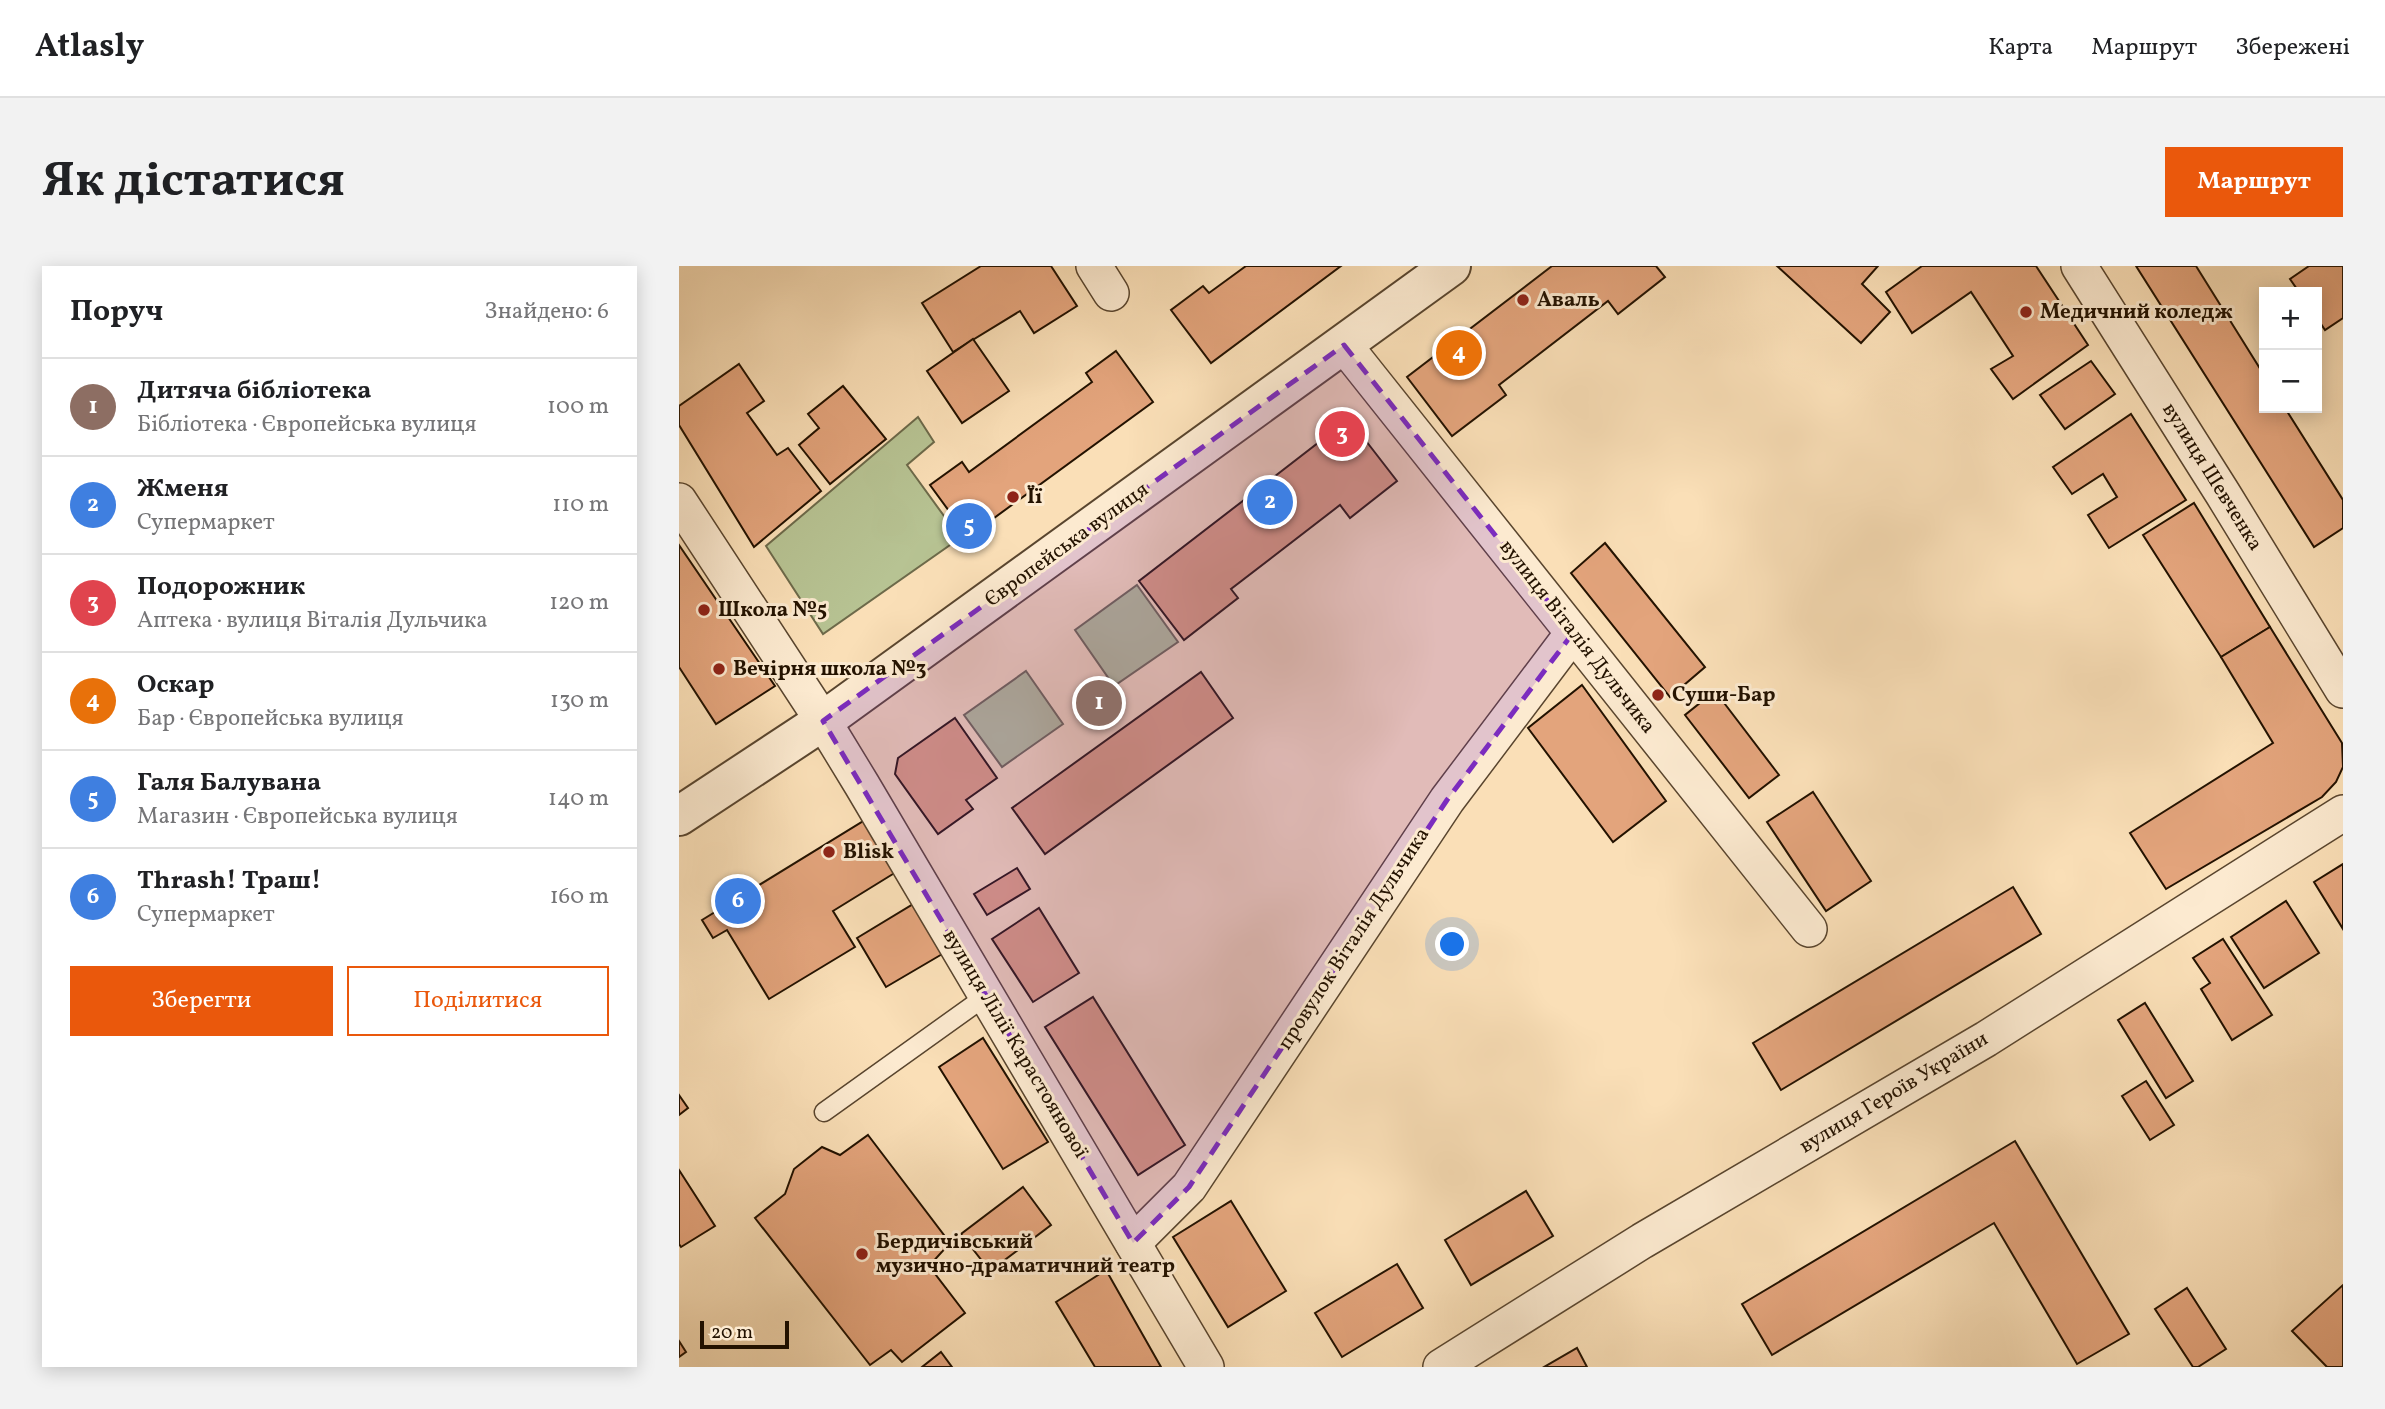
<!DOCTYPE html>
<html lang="uk">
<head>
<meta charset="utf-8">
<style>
  body { margin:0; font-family:Vollkorn,serif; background:#f2f2f2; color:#202124 }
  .controls { position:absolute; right:21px; top:21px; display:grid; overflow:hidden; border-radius:0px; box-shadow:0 4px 18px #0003 }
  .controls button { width:63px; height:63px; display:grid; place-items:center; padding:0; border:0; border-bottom:2px solid #e0e0e0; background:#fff; color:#202124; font:35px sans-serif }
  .scale { position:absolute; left:21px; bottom:18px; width:89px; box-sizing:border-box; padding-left:7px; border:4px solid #231200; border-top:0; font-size:19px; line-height:24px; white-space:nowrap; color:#231200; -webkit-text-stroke:5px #fcead0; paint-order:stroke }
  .you { position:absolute; left:774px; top:679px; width:24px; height:24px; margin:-18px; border:5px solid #fff; border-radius:50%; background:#1a73e8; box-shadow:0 0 0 10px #1a73e833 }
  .badge { display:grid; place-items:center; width:46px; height:46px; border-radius:50%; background:#ea580c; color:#fff; font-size:23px; font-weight:700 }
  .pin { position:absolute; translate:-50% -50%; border:4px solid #fff; box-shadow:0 2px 7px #0006 }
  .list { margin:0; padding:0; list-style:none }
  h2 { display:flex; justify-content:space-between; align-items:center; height:91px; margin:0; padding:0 28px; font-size:30px }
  h2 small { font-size:23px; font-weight:400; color:#757577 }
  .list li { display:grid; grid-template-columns:46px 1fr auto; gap:21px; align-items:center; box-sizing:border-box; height:98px; padding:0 28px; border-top:2px solid #e0e0e0 }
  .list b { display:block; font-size:26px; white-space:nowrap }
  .list p { margin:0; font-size:23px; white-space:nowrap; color:#757577 }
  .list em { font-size:23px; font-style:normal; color:#757577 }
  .actions { display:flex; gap:14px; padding:21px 28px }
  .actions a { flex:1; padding:16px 0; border:2px solid #ea580c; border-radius:0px; text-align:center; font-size:24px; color:#ea580c }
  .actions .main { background:#ea580c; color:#fff }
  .map { position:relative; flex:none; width:1664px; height:1101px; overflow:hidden; border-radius:0px }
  header { display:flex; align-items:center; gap:42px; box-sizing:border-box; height:98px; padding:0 35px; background:#fff; border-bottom:2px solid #e0e0e0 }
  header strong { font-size:33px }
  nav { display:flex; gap:38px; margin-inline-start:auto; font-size:24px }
  .intro { display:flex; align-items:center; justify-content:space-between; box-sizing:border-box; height:168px; padding:0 42px }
  h1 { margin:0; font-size:49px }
  .button { padding:18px 32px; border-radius:0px; background:#ea580c; color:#fff; font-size:24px; font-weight:700 }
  main { display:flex; gap:42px; padding:0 42px }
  aside { flex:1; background:#fff; border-radius:0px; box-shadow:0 4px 18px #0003 }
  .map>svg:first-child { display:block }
  .green { fill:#b7c393; stroke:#6d6a4a; stroke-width:2 }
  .building { fill:#e3a47c; stroke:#231200; stroke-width:2 }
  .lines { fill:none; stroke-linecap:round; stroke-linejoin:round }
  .service-casing { stroke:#59452e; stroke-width:21 }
  .minor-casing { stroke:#59452e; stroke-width:38 }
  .tertiary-casing { stroke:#59452e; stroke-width:42 }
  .service { stroke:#fcead0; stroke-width:18 }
  .minor { stroke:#fcead0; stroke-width:35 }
  .tertiary { stroke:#fcead0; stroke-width:38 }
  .marked { fill:#7b2cbf; fill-opacity:0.2; stroke:#7b2cbf; stroke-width:5; stroke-dasharray:14 9; stroke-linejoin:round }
  .poi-dot { fill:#8f2418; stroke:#fcead0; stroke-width:2.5 }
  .labels { text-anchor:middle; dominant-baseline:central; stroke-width:6; stroke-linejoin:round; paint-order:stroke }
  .poi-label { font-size:21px; font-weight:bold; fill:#231200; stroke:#fcead0; text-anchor:start }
  .street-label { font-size:21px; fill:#231200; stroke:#fcead0 }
</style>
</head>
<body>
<header>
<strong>Atlasly</strong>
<nav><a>Карта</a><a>Маршрут</a><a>Збережені</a></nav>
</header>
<div class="intro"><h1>Як дістатися</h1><a class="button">Маршрут</a></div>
<main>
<aside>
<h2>Поруч<small>Знайдено: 6</small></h2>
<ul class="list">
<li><span class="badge" style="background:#8d6e63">1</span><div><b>Дитяча бібліотека</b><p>Бібліотека · Європейська вулиця</p></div><em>100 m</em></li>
<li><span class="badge" style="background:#3f7fe0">2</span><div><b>Жменя</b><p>Супермаркет</p></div><em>110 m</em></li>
<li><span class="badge" style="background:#e0444e">3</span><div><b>Подорожник</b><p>Аптека · вулиця Віталія Дульчика</p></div><em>120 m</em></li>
<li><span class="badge" style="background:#e8710a">4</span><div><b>Оскар</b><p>Бар · Європейська вулиця</p></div><em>130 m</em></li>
<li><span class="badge" style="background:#3f7fe0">5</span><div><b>Галя Балувана</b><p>Магазин · Європейська вулиця</p></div><em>140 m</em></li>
<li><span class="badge" style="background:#3f7fe0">6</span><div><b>Thrash! Траш!</b><p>Супермаркет</p></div><em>160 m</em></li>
</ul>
<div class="actions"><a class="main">Зберегти</a><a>Поділитися</a></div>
</aside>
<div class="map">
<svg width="1664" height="1101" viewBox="0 0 1664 1101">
  <rect width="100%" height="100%" fill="#fadfb7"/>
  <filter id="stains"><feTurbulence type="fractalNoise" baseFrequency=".00286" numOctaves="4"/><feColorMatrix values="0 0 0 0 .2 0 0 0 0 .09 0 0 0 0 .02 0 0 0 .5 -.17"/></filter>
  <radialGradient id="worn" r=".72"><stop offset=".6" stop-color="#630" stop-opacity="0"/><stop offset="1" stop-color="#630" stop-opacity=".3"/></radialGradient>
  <g class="green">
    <path d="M239,151l16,25 -27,23 53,73 -137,96 -57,-88z"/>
    <path d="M458,319l41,57 -64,44 -39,-56z"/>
    <path d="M347,405l37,53 -61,43 -38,-52z"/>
  </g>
  <g class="building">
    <path d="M302,0h70l26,40 -43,27 -14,-22 -67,41 -31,-49z"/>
    <path d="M567,0h95l-130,97 -40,-53 32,-24 6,7z"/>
    <path d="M873,0h104l9,11 -47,37 -10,-13 -109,84 7,10 -54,41 -45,-59z"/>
    <path d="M1098,0h101l-16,18 28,28 -29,31z"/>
    <path d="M1243,0h114l52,79 -75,54 -22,-30 22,-13 -42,-64 -59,41 -26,-41z"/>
    <path d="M1457,0h60l68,109v33h21l58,92v28l-29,19z"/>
    <path d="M1630,0h34v52l-18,12 -8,-12v-26h-18l-9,-13z"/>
    <path d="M294,73l36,52 -47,32 -35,-52z"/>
    <path d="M437,85l37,51 -185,135 -38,-52 32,-23 7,10 123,-90 -6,-9z"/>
    <path d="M1412,95l24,33 -50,35 -25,-34z"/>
    <path d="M60,98l25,37 -17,12 30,42 11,-7 33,43 -67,56 -75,-122v-19z"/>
    <path d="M164,120l43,53 -56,45 -31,-39 20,-17 -11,-14z"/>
    <path d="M1452,148l55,86 -77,48 -21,-33 29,-18 -14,-23 -31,20 -19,-27z"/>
    <path d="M670,153l48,62 -47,37 -10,-13 -109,84 7,9 -54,42 -45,-59z"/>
    <path d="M1515,237l76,124 -49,30 -78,-122z"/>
    <path d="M926,277l100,124 -35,30 -99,-124z"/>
    <path d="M0,279l96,141 -59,38 -37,-57z"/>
    <path d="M1591,361l72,116 1,24 -7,15 -14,15 -156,92 -36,-56 143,-90 -52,-86z"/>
    <path d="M522,406l32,46 -188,136 -33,-46z"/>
    <path d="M903,419l84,116 -53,41 -85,-114z"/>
    <path d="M1036,425l64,84 -30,23 -64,-83z"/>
    <path d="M276,452l42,60 -31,22 7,9 -35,25 -43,-60 3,-16z"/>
    <path d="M1134,526l58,89 -45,30 -59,-89z"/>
    <path d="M191,551l31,52 -68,42 22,36 -86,52 -42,-69 -14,8 -11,-18z"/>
    <path d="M1664,598v65l-29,-47z"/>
    <path d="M338,602l13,21 -43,26 -13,-21z"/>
    <path d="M1334,621l28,47 -260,156 -28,-47z"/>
    <path d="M1607,635l33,52 -55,35 -33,-51z"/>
    <path d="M236,637l29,50 -58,34 -29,-49z"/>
    <path d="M360,642l40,65 -46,29 -41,-63z"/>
    <path d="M1544,673l49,76 -40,25 -31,-51 9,-6 -17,-25z"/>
    <path d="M414,731l92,148 -47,30 -93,-148z"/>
    <path d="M1466,737l48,78 -27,17 -48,-78z"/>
    <path d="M304,772l65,104 -45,27 -64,-102z"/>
    <path d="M1467,815l28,44 -24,15 -28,-44z"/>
    <path d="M0,829l9,13 -9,7z"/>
    <path d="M189,869l82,108 -21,23 36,47 -63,49 -11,-12 -21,15 -115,-147 30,-24 9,-25 28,-22 18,8z"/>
    <path d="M1336,875l114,193 -52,30 -83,-141 -222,132 -30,-51z"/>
    <path d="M0,904l36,56 -34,21 -2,-3z"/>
    <path d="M344,921l28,38 -61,46 -29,-37z"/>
    <path d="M847,925l27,45 -82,49 -26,-45z"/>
    <path d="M552,935l55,90 -58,36 -55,-90z"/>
    <path d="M718,998l26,44 -81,49 -27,-44z"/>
    <path d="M427,1004l55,97h-66l-39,-65z"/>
    <path d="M1664,1019v82h-16l-35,-36z"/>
    <path d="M1508,1022l39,61 -28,18h-5l-38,-58z"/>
    <path d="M0,1075l7,11 -7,5z"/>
    <path d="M898,1082l10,19h-43z"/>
    <path d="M262,1086l11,15h-30z"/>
  </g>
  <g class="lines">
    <defs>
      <path id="service" d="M145,846l162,-116"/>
      <g id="minor">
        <path d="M415,0l17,27"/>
        <path d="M1400,0l144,228 120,196"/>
        <path d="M665,79l465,584"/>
        <path d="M0,235l144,220 39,64 344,582"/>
        <path d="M454,977l56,-56 258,-387 126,-167"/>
        <path d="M762,1101l201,-126 344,-202 357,-226"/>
      </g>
      <path id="tertiary" d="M0,550l144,-95 628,-455"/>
    </defs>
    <use href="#service" class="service-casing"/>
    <use href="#minor" class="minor-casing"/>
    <use href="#tertiary" class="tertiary-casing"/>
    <use href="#service" class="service"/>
    <use href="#minor" class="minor"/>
    <use href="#tertiary" class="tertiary"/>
  </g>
  <path class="marked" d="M665,79l229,288 -126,167 -258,387 -56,56 -310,-522z"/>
  <g class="poi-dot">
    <circle cx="844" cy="34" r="7"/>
    <circle cx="1347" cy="46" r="7"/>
    <circle cx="334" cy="231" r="7"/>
    <circle cx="25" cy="344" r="7"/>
    <circle cx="40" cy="403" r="7"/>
    <circle cx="979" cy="429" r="7"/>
    <circle cx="150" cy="586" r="7"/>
    <circle cx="183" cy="988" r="7"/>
  </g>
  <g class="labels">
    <g class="poi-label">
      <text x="858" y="34">Аваль</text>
      <text x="1361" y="46">Медичний коледж</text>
      <text x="348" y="231">Її</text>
      <text x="39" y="344">Школа №5</text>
      <text x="54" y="403">Вечірня школа №3</text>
      <text x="993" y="429">Суши-Бар</text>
      <text x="164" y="586">Blisk</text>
      <text x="197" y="976">Бердичівський<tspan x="197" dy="24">музично-драматичний театр</tspan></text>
    </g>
    <g class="street-label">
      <text transform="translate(1533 211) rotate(58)">вулиця Шевченка</text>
      <text transform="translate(388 279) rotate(-36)">Європейська вулиця</text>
      <text transform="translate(898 371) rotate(52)">вулиця Віталія Дульчика</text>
      <text transform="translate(675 673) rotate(-57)">провулок Віталія Дульчика</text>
      <text transform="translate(336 778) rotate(59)">вулиця Лілії Карастоянової</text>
      <text transform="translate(1215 827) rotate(-31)">вулиця Героїв України</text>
    </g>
  </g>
  <rect width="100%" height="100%" filter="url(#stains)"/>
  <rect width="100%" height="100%" fill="url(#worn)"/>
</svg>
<div class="controls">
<button>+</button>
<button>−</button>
</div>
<div class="scale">20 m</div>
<div class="you"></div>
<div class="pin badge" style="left:420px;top:437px;background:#8d6e63">1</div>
<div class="pin badge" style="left:591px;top:236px;background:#3f7fe0">2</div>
<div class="pin badge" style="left:663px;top:168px;background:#e0444e">3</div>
<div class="pin badge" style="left:780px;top:87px;background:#e8710a">4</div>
<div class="pin badge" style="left:290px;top:260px;background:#3f7fe0">5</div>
<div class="pin badge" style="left:59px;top:635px;background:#3f7fe0">6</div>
</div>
</main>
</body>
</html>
